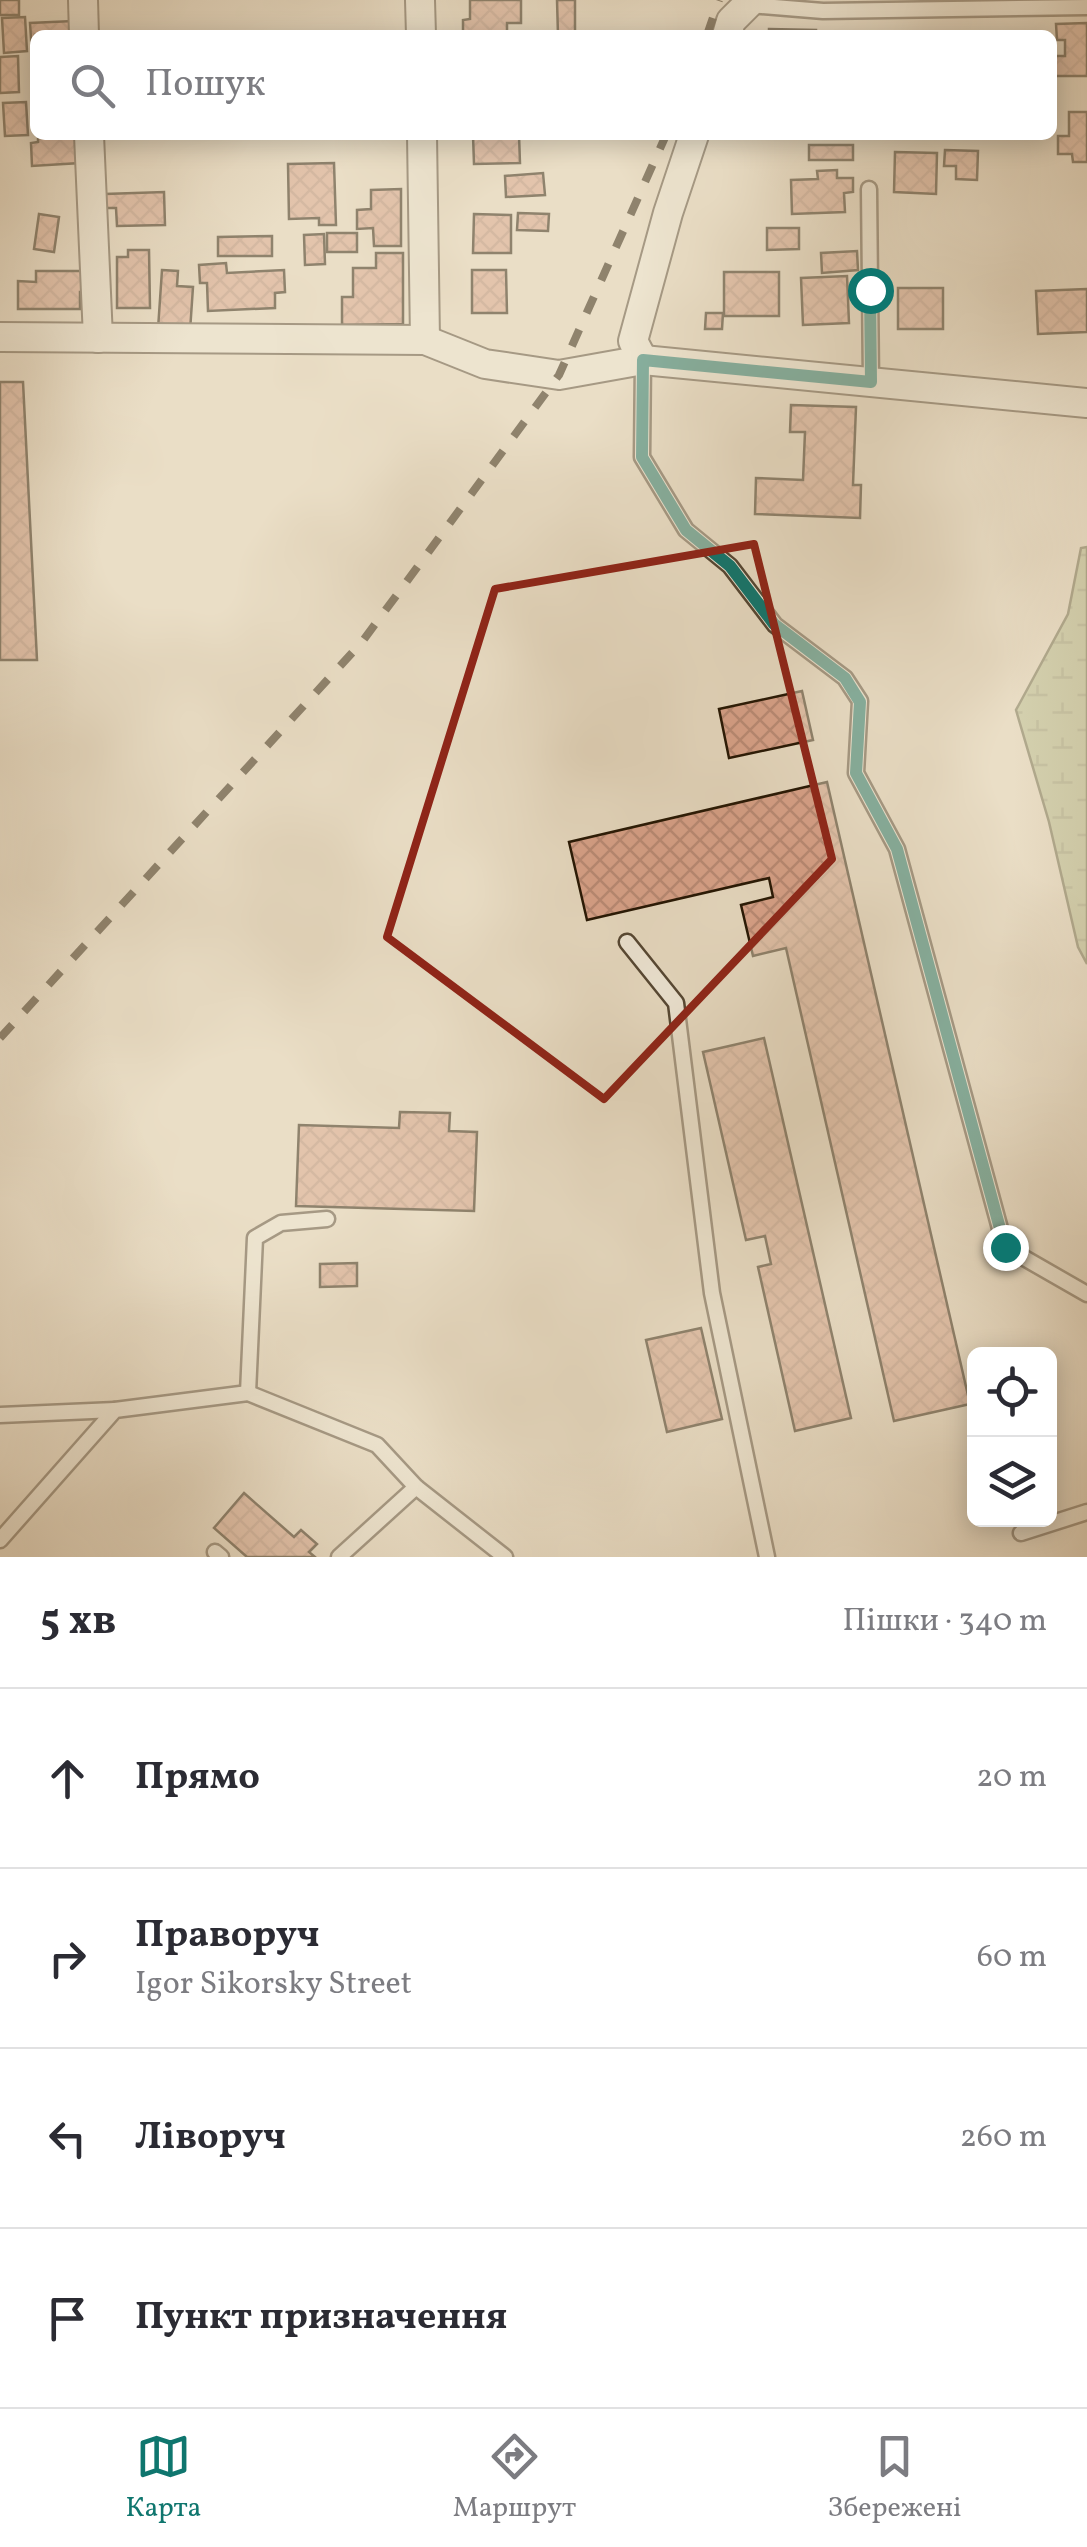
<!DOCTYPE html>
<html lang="uk">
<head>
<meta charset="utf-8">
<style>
  body { margin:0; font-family:Vollkorn,serif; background:#f7f7f7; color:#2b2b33 }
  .controls { position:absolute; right:30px; bottom:30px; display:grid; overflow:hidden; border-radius:15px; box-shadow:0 5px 25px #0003 }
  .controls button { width:90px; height:90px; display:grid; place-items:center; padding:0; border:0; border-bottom:2px solid #e1e1e2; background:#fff; color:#2b2b33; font:50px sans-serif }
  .stop { position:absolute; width:30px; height:30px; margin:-22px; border:8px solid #0f766e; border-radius:50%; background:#fff }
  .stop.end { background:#0f766e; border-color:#fff; box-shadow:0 2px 10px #0008 }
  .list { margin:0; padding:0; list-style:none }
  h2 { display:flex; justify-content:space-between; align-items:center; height:130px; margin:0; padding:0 40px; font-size:42px }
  h2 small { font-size:32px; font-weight:400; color:#7c7c81 }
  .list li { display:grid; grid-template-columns:65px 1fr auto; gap:30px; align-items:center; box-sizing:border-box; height:180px; padding:0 40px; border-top:2px solid #e1e1e2 }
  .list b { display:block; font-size:38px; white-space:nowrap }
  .list p { margin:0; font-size:32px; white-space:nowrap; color:#7c7c81 }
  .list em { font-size:32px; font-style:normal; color:#7c7c81 }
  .icon { flex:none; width:55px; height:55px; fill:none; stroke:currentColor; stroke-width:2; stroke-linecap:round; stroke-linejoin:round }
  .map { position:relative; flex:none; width:1087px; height:1557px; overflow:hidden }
  .search { position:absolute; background:#fff; box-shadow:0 5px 25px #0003; left:30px; right:30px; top:30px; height:110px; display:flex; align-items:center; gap:25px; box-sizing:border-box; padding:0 35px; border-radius:15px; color:#7c7c81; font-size:38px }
  .sheet { height:850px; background:#fff }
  nav { display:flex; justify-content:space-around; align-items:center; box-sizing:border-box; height:140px; border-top:2px solid #e1e1e2; background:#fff; font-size:28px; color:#7c7c81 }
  nav a { display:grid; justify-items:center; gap:5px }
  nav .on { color:#0f766e }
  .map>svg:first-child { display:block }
  .wetland { fill:url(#wetland-marsh); stroke:#6e6a4a; stroke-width:2.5 }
  .building { fill:url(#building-cross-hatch); stroke:#221402; stroke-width:2.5 }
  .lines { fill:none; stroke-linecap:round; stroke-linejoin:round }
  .service-casing { stroke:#544633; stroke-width:19 }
  .minor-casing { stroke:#544633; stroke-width:32 }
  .service { stroke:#f1eada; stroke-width:14 }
  .minor { stroke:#f1eada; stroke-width:28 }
  .rail { stroke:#221402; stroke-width:8; stroke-dasharray:18 18; stroke-linecap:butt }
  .route { stroke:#0f766e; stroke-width:12 }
  .marked { fill:none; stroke:#8f2418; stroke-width:8; stroke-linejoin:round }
</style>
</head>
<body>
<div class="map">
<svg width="1087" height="1557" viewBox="0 0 1087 1557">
  <defs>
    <pattern id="wetland-marsh" width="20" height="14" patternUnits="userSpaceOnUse" patternTransform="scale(2.5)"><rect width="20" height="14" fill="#bbc092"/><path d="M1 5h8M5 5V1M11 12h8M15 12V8" fill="none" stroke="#a0a47c"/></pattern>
    <pattern id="building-cross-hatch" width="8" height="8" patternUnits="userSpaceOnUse" patternTransform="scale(2.5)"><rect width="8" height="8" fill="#dba48c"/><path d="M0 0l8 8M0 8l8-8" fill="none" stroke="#bc8c77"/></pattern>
  </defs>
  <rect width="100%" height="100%" fill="#eadec6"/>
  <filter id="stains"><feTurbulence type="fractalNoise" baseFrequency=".002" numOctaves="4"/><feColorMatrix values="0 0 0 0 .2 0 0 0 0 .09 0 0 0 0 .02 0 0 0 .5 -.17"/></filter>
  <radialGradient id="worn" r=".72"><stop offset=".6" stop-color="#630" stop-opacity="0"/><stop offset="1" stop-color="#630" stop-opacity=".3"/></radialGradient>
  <path class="wetland" d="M1087,547v417l-9,-17 -29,-125 -33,-112 52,-96 13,-66z"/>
  <g class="building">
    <rect x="0" y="0" width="19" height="15"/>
    <path d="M470,0h51v23h-14v8l-44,1v-12l7,-1z"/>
    <path d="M557,0h18v35h-17z"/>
    <path d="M25,17l2,34 -23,2 -2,-35z"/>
    <path d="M73,21v14h-38v19h-3l-2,-31z"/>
    <path d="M1087,23v53h-33l-1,-20h12v-16h-8l-1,-16z"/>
    <path d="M769,29l47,1v5h-47z"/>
    <path d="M18,56l1,36 -19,1v-36z"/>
    <path d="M26,102l2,33 -23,1 -2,-33z"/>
    <path d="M1069,112h18v50h-14l-1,-8h-14v-18h11z"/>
    <path d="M38,135h41l1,28 -48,3 -1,-23 7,-1z"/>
    <path d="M473,135h46l1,28 -46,1z"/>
    <rect x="809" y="145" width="44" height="15"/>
    <path d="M945,150l33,1 -1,29 -21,-1v-13h-12z"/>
    <path d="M895,152l42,1 -1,41 -42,-2z"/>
    <path d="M334,163l2,62h-17v-7l-30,1 -1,-55z"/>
    <path d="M837,170v8h16v14l-9,1 1,19 -53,2 -1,-34 27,-1 -1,-8z"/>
    <path d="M543,173l2,22 -39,2 -1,-21z"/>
    <path d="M401,189v57h-27l-1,-18 -16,1v-19l14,-1v-19z"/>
    <path d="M164,192l1,33 -48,1 -1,-18h-10l-1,-14z"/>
    <path d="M518,213l31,1 -1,17 -31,-1z"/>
    <path d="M39,214l20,3 -5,35 -20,-3z"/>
    <path d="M474,214l37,1v38h-38z"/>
    <path d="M767,228h32v21l-32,1z"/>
    <rect x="327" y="233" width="30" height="19"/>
    <path d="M324,234l1,30 -20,1 -1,-30z"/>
    <path d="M272,236v20h-54v-19z"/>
    <path d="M128,250h21l1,58h-33v-51h11z"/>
    <path d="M857,251l1,19 -36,3 -1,-20z"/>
    <path d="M376,253h27v71l-61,1v-28h11v-29h23z"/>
    <path d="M226,263l1,10 57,-3 1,22 -10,1v15l-67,3 -1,-28h-7l-1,-18z"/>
    <path d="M162,270l16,1 -1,15 16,1 -3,44 -32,-2z"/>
    <path d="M472,270h34l1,43h-35z"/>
    <path d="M36,271h52v21h-8v17h-62v-28l18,1z"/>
    <rect x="724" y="272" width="55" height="44"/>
    <path d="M847,276l2,47 -46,2 -2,-47z"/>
    <rect x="898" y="288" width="45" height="41"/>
    <path d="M1087,289v43l-49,2 -2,-43z"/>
    <path d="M706,313h17l-1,16h-17z"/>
    <path d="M0,382h23l14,278h-37z"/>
    <path d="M791,405l65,2 -3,78h8l-1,33 -105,-4 1,-36 47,2 2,-48h-15z"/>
    <path d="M802,691l11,49 -84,18 -10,-49z"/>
    <path d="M827,782l143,622 -76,17 -108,-473 -33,8 -12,-51 32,-8 -4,-19 -182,42 -18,-78z"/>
    <path d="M764,1038l87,380 -56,13 -37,-164 13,-3 -6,-28 -19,4 -43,-188z"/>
    <path d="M400,1112l50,1 -1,18 28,1 -3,79 -178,-5 3,-81 100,3z"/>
    <path d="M357,1263v23l-37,1v-23z"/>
    <path d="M701,1328l21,91 -55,13 -21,-92z"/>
    <path d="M244,1493l50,44 7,-7 16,14 -8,8 6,5h-68l-33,-29z"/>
  </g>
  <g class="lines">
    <defs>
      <g id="service">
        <path d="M750,5l73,6 264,-4"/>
        <path d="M869,189l2,193"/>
        <path d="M643,360l-1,97 44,73 44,36 45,59 70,53 15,23 -4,72 41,76 108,398 82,47"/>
        <path d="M627,942l49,61 36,290 55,264"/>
        <path d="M248,1393l7,-155 26,-15 46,-4"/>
        <path d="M0,1415l115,-5"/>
        <path d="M1021,1533l66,-21"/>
        <path d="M0,1540l115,-130 133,-17 129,52 39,42 89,70"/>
        <path d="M215,1552l6,5"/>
        <path d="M339,1557l77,-70"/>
      </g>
      <g id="minor">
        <path d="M83,0l1,35"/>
        <path d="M420,0l1,35"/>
        <path d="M727,35l4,-14 21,-21"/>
        <path d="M89,135l9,203"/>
        <path d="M422,135l3,205"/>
        <path d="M0,337l425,3 60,24 74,11 84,-15 444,43"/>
        <path d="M643,360l-10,-19 35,-128 26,-78"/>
      </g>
    </defs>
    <use href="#service" class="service-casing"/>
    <use href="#minor" class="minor-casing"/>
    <use href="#service" class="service"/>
    <use href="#minor" class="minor"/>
    <g class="rail">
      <path d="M707,35l12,-35"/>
      <path d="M0,1038l362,-396 197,-267 107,-240"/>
    </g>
  </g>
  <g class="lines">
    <path class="route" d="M870,290l1,92 -228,-22 -1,97 44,73 44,36 44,58 71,54 15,24 -4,71 41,76 108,398"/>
  </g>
  <path d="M0 0H1087V1557H0ZM754,544l78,315 -228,240 -217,-162 108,-348z" fill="#eadec6" fill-opacity=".55" fill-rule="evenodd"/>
  <path class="marked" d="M754,544l78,315 -228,240 -217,-162 108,-348z"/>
  <rect width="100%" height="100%" filter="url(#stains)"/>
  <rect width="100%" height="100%" fill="url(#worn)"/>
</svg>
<div class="controls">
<button><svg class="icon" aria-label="locate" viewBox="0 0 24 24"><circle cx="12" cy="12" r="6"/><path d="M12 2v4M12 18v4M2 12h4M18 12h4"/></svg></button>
<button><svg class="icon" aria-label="layers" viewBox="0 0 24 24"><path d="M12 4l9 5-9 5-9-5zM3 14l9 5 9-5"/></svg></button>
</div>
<div class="stop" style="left:870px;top:290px"></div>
<div class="stop end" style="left:1005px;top:1247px"></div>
<div class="search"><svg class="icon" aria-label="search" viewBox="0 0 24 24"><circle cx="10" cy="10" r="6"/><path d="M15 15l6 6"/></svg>Пошук</div>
</div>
<section class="sheet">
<h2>5 хв<small>Пішки · 340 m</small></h2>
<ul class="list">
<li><svg class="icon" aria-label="ahead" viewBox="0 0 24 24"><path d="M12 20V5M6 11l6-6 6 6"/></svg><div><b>Прямо</b></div><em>20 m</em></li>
<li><svg class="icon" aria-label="right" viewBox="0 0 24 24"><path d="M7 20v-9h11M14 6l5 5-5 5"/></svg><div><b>Праворуч</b><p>Igor Sikorsky Street</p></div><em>60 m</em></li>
<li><svg class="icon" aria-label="left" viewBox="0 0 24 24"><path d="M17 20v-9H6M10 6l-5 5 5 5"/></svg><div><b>Ліворуч</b></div><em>260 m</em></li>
<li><svg class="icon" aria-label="arrive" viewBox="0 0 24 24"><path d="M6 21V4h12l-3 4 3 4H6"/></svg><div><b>Пункт призначення</b></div></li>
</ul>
</section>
<nav>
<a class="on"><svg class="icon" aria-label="map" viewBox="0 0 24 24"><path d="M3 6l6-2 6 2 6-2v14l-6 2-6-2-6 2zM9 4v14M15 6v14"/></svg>Карта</a>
<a><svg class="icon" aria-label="directions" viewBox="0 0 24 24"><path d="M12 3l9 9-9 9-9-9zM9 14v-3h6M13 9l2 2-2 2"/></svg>Маршрут</a>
<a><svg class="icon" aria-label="saved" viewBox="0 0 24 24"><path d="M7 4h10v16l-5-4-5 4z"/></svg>Збережені</a>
</nav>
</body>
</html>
